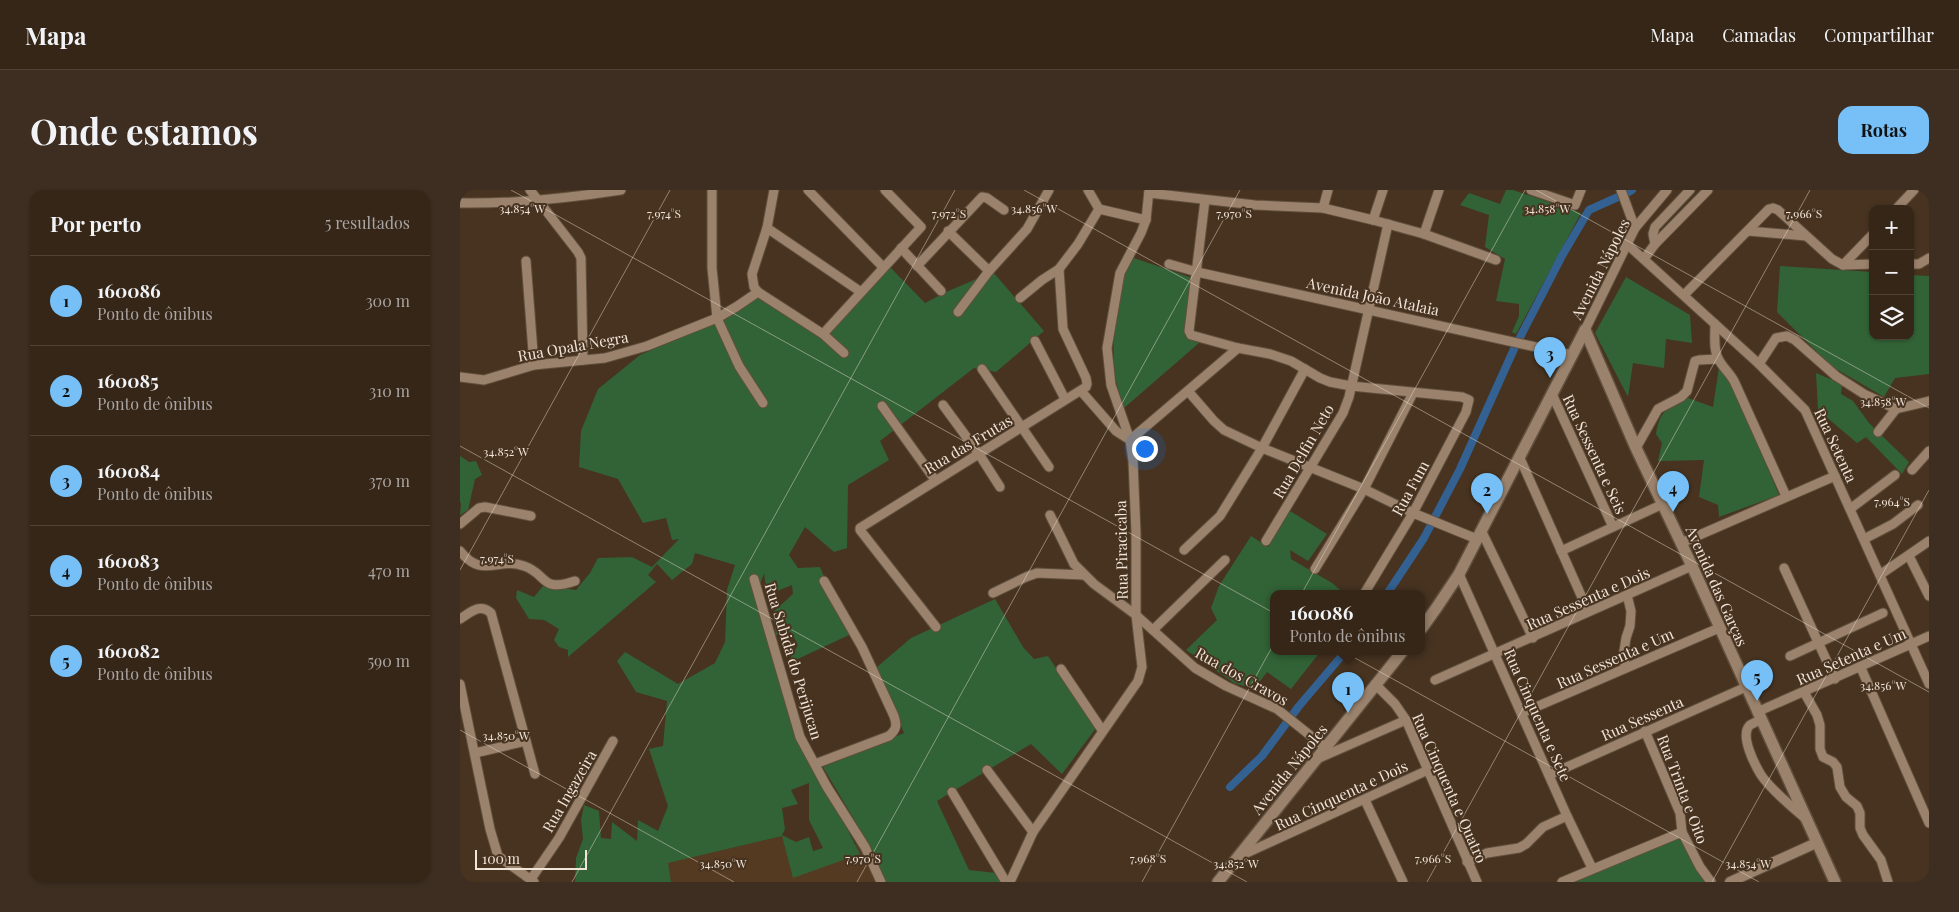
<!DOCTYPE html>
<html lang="pt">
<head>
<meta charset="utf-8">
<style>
  body { margin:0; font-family:"Playfair Display",serif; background:#3d2e21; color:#f1f3f6 }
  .controls { position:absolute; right:15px; top:15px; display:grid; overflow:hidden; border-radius:10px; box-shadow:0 1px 4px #0004 }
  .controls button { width:45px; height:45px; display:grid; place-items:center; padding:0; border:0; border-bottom:1px solid #4f4337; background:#352618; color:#f1f3f6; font:25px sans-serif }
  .scale { position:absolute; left:15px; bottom:12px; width:112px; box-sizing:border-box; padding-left:5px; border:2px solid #f1e4d8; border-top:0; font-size:14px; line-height:18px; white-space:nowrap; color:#f1e4d8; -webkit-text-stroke:4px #473320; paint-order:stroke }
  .you { position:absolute; left:684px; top:258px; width:18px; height:18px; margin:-12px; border:4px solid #fff; border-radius:50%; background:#1a73e8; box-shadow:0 0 0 8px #1a73e833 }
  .badge { display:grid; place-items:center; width:32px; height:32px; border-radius:50%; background:#76c0f7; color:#111; font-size:16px; font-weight:700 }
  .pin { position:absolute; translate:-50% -41px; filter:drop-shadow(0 1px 2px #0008) }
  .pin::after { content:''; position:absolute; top:26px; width:18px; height:15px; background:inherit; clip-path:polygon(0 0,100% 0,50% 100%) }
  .popup { position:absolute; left:810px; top:400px; width:155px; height:65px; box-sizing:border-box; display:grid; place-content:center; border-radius:10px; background:#352618; filter:drop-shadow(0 1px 4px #0005); font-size:16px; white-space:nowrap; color:#aaa5a2 }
  .popup b { font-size:19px; color:#f1f3f6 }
  .popup::after { content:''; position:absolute; left:50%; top:100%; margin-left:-10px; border:10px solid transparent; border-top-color:#352618 }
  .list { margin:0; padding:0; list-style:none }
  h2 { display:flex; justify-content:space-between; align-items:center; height:65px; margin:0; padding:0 20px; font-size:21px }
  h2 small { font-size:16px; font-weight:400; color:#aaa5a2 }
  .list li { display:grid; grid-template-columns:32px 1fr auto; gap:15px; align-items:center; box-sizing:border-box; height:90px; padding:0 20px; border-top:1px solid #4f4337 }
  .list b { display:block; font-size:19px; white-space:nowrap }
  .list p { margin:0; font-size:16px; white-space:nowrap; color:#aaa5a2 }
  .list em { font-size:16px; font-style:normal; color:#aaa5a2 }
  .icon { flex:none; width:28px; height:28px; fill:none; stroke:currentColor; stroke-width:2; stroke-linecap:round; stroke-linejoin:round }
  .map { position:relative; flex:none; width:1469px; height:692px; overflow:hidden; border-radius:15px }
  header { display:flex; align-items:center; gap:30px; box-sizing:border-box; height:70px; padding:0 25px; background:#352618; border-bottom:1px solid #4f4337 }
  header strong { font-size:24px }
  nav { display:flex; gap:28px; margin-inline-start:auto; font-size:18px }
  .intro { display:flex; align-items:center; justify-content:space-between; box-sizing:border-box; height:120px; padding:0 30px }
  h1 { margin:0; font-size:35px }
  .button { padding:12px 22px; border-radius:15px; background:#76c0f7; color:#111; font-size:18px; font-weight:700 }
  main { display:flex; gap:30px; padding:0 30px }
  aside { flex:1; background:#352618; border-radius:15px; box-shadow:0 1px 4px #0004 }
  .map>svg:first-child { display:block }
  .built { fill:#533a21 }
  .green { fill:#326336; fill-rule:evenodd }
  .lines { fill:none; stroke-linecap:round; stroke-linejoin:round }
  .canal { stroke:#336191; stroke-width:8 }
  .minor-casing { stroke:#604f3d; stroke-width:11 }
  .tertiary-casing { stroke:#604f3d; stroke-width:12 }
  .secondary-casing { stroke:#604f3d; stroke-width:14 }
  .minor { stroke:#9a826c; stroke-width:9 }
  .tertiary { stroke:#9a826c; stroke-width:10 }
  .secondary { stroke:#9a826c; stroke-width:11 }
  .ticks { fill:none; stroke:#f1e4d8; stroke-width:1; stroke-opacity:0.45 }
  .labels { text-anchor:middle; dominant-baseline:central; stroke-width:4; stroke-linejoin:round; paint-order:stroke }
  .street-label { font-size:15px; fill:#f1e4d8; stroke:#473320 }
  .ticks-label { font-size:12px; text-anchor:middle; fill:#f1e4d8; stroke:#473320; stroke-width:4; stroke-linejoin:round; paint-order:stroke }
</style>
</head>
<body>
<header>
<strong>Mapa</strong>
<nav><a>Mapa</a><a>Camadas</a><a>Compartilhar</a></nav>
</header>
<div class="intro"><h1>Onde estamos</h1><a class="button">Rotas</a></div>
<main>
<aside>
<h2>Por perto<small>5 resultados</small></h2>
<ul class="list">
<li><span class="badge">1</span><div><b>160086</b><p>Ponto de ônibus</p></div><em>300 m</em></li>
<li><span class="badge">2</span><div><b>160085</b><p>Ponto de ônibus</p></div><em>310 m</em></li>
<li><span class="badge">3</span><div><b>160084</b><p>Ponto de ônibus</p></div><em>370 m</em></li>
<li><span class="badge">4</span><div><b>160083</b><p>Ponto de ônibus</p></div><em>470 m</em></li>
<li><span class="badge">5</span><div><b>160082</b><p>Ponto de ônibus</p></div><em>590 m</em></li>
</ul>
</aside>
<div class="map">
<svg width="1469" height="692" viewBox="0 0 1469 692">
  <rect width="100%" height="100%" fill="#473320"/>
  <path class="built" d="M322,646l13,38 64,-31 18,39h-207l-3,-19z"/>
  <g class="green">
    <path d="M1046,0h7l68,23 -65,121 -4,-2 7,-16v-12l-23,-3 9,-42 -20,-12 4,-32 -29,-10 9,-12 31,11z"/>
    <path d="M674,68l58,20 -7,58 14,7 -75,65c-14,-37 -12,-68 -5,-107 3,-16 5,-30 15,-43z"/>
    <path d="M1320,76l93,6v64h37v-61l19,1v98l-34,4 -11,19 -53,-31 -54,-54z"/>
    <path d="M430,77l35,36 21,-11 47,-20 51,59 -48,41 -22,-4 -94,73 9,19 -41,25 -1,63 -13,4 -29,-25 -16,28 9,13 22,-1 11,25 14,24 4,19 -62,29 11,-19 -7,-13 -15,3 -3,-23 20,-18 -1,-9 -25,10 -3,-22 -9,26 45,138 60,117 -67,24 -11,-42 -114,27 3,19h-96l1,-24 7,-19 -2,-19 3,-15 15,6 2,27 10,1 1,-17 25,19 1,-21 20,11 10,-25 -19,-57 14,-3 4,-45 -31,-9 -19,-31 8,-9 53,32 37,-21 10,-21 2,-52 8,-25 -40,-12 -3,11 -20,16 -15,-16 -9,11 8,7 -88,75v-7l-9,-3 -5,-7 5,-11 -15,-9 -15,-1 -13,-21 1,-8 17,7 9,-11 33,4 14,-17 8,-15 34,-1 20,10 27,-28 -7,1 -6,-22 -23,5 -25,-44 -39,-12 2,-36 17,-42 42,-34 83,-35 35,-23 72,36zM349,593v37l14,28 -10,3 -4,-14 -13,5 -14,-7 3,-6 -3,-21 16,-4 -7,-14z"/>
    <path d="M1166,87l64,38 2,28 -26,-4 -2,29 -31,-5 -5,34 -33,-64z"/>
    <path d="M1259,177l10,10 50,118 -60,22 -1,-12 -19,-8 5,-37 -46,1 4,-18 -6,-9c4,-25 11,-24 32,-36l25,9z"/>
    <path d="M1356,183l26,11 -1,10 12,7 16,22 40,39 -7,12 -36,-37 -9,6 -39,-33z"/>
    <path d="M0,266l9,6 7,-1 6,14 -7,4 -7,31 -8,5 1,-12 -1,-1z"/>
    <path d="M830,321l37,23 -19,27 -18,-11 1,9 41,24 13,11h-71v58h46l-29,37 -24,-17 -13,17 -20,-6 -48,-33 31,-30 -6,-12 8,-22 32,-50 17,11z"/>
    <path d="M535,409l28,48 11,12 14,-3 48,72 -34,46 -31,-30 -94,57 32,69 27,3 5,9h-115l-15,-34 -48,-81 81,-34 -27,-66 34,-29z"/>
    <path d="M1222,642l29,50h-149z"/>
  </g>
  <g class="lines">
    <g class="canal">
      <path d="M1167,3l5,-3"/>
      <path d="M927,404l37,-56 36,-69 54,-120 49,-95 26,-44 29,-13"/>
      <path d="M770,597l32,-31 37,-50 46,-54"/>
    </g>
    <defs>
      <g id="minor">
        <path d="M70,0l48,62 3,6 2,102"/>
        <path d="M252,0v78l5,50 22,48 24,37"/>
        <path d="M348,0l75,77"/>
        <path d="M628,0l11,19 47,11"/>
        <path d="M1071,0l44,15 6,-15"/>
        <path d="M1161,0l14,38"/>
        <path d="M689,3l106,12 68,3 50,12 51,14 72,26"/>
        <path d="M745,10l-16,131 2,4 47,13 32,6 21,7 29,17 10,4 21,4 111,11 7,3 -3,12 -53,101 -49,81"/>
        <path d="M0,13c53,1 109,-5 161,-13"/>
        <path d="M863,18l5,-18"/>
        <path d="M1436,19l18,-19"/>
        <path d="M913,30l10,-30"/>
        <path d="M307,38l94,64"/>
        <path d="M488,41l41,40"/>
        <path d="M1288,41l58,5"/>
        <path d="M964,44l15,-44"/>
        <path d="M1195,54l-2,-10 2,-7 35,-37"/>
        <path d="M1168,55l131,119 46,46 124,274"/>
        <path d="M441,58l40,43"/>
        <path d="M1184,69l11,-15 53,-54"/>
        <path d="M66,71l8,104"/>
        <path d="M709,74l28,8 375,83"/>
        <path d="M1450,74h9l10,-6"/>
        <path d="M1383,75l30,-31"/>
        <path d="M457,76l65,-69 5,1 17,12"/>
        <path d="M298,102l-4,-5 -2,-13 15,-46 7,-38"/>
        <path d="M1224,105l85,-86 4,-1 5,2 54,49 11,6 30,-1"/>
        <path d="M560,108l22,-18 17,-11 19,-25 21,-35"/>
        <path d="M498,122l31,-41 38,-42 22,-39"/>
        <path d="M1255,134c0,10 -2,27 4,36 4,8 12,14 16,23l51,113"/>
        <path d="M1125,140l50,-102 32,-38"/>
        <path d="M363,144l98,-107 -36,-37"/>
        <path d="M575,151l30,58"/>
        <path d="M1299,174l17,-26 11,-2 8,4 41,36 28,18 32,15 33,-8"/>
        <path d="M522,179l67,98"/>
        <path d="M0,187l24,3 50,-15 71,-7 42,-12 70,-28 19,-11 22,-15 65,42 21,19"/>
        <path d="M621,201l35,40 14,9"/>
        <path d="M728,201l26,30 10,9 38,18 102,41 49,24 64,26"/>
        <path d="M1092,204l61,133"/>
        <path d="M483,215l36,49 21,33"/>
        <path d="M422,216l53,74"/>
        <path d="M1418,242l18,-23"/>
        <path d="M670,250l108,-92"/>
        <path d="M1176,258l22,-39 23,-12 6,-6 8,-30 4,-1 19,-1"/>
        <path d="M1059,266l69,155"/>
        <path d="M1452,280l17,-19"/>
        <path d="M1390,319l45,-34"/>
        <path d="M590,325l24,49 20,20 42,31 59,53 31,18 51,23 49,39"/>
        <path d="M0,334l19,-16 6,-1 46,9"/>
        <path d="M1021,340l52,108"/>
        <path d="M1404,349l29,-15 25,-19"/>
        <path d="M806,351l77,-128 6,-16 39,-173"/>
        <path d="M1221,353l154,-67"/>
        <path d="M724,360l36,-34 42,-68 43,-79"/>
        <path d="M0,361c23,29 38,5 64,15 24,8 16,27 51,15"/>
        <path d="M1101,361l102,-47"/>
        <path d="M1449,366l20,40"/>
        <path d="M1324,378l51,111"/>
        <path d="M855,379l49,-80 49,-96"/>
        <path d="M999,384l108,242 25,52"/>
        <path d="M1421,384l48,-33"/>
        <path d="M294,389l46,158 27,50 38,60 16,35"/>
        <path d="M533,403l33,-16 11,-4 47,2"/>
        <path d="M0,429c11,-7 20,-16 31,-6l44,161"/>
        <path d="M476,437l-76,-97v-2l226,-141 1,-3 -1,-6 -23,-49 -4,-60"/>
        <path d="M693,440l72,-70"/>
        <path d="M1330,466l93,-43"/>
        <path d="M1165,477l-1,-16 2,-13 4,-12 1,-15 -4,-16"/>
        <path d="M1401,478l68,155"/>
        <path d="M601,479l41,61"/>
        <path d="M975,490l257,-114"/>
        <path d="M0,494l30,145 8,27 36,26"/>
        <path d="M915,494l20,20 11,16 71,162"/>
        <path d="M1344,502l13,23 3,10v24l3,8 10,5 4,5 3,20 6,10 11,9 3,7v15l3,7 18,25 7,22"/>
        <path d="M1297,522l172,-76"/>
        <path d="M1062,523l197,-85"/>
        <path d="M1301,530c-3,1 -8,3 -11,5 -11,10 5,40 11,50 11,16 31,32 45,44"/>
        <path d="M1185,541l35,82 2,19 18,35 11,15"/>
        <path d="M15,563l51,-12"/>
        <path d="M857,569l89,-39"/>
        <path d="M355,574l74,-28c8,-7 8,-11 5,-20l-32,-69 -38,-66"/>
        <path d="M527,580l46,62"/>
        <path d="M1089,585l197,-88"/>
        <path d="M492,602l54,90"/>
        <path d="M905,610l38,82"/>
        <path d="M780,666l188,-86"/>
        <path d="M1007,672l20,-9 32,-5 7,-4 17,-17 24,-11"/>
        <path d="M71,689l28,-41 54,-97"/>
        <path d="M550,692l23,-50 105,-151 4,-14 -6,-52v-82l-3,-72 -3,-21 -19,-55 -4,-37 13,-75 21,-40 5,-13 3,-30"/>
        <path d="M1102,692l120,-50"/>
      </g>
      <path id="tertiary" d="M1270,692l86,-39"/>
      <g id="secondary">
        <path d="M1125,140l51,118 56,118 143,316"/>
        <path d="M962,438l15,-21 22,-33 126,-244"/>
        <path d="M758,692l184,-230"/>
      </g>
    </defs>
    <use href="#minor" class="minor-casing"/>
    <use href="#tertiary" class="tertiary-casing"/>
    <use href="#secondary" class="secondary-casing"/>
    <use href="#minor" class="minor"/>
    <use href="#tertiary" class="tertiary"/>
    <use href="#secondary" class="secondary"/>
  </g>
  <path class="ticks" d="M51,0l1248,692M564,0l905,502M1076,0l393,218M0,256l787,436M0,380l210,-380M0,540l274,152M112,692l383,-692M397,692l383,-692M682,692l383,-692M967,692l383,-692M1252,692l217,-392"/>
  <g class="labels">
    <g class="street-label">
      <text transform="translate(1140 79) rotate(-63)">Avenida Nápoles</text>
      <text transform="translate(913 106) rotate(12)">Avenida João Atalaia</text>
      <text transform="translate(113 156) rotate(-10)">Rua Opala Negra</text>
      <text transform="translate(508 254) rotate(-31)">Rua das Frutas</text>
      <text transform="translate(1376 255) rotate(65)">Rua Setenta</text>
      <text transform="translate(843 261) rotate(-60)">Rua Delfin Neto</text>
      <text transform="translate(1135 264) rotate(65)">Rua Sessenta e Seis</text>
      <text transform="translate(950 298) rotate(-61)">Rua Fum</text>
      <text transform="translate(661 360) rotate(-91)">Rua Piracicaba</text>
      <text transform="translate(1257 396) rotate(66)">Avenida das Garças</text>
      <text transform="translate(1128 408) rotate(-24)">Rua Sessenta e Dois</text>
      <text transform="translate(1391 466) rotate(-24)">Rua Setenta e Um</text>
      <text transform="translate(1155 468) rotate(-24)">Rua Sessenta e Um</text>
      <text transform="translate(334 471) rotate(73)">Rua Subida do Perijucan</text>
      <text transform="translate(782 486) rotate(29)">Rua dos Cravos</text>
      <text transform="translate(1078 525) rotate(66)">Rua Cinquenta e Sete</text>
      <text transform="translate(1182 528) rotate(-24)">Rua Sessenta</text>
      <text transform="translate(829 579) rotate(-51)">Avenida Nápoles</text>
      <text transform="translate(990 598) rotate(66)">Rua Cinquenta e Quatro</text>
      <text transform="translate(1223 599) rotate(69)">Rua Trinta e Oito</text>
      <text transform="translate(109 601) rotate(-60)">Rua Ingazeira</text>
      <text transform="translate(881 605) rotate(-25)">Rua Cinquenta e Dois</text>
    </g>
  </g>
  <g class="ticks-label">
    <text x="574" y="23">34.856°W</text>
    <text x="62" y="23">34.854°W</text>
    <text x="1087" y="23">34.858°W</text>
    <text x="204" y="28">7.974°S</text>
    <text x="489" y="28">7.972°S</text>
    <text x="774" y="28">7.970°S</text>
    <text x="1344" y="28">7.966°S</text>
    <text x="1423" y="216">34.858°W</text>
    <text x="46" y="266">34.852°W</text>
    <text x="1432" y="316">7.964°S</text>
    <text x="37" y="373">7.974°S</text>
    <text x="1423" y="500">34.856°W</text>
    <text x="46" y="550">34.850°W</text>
    <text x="403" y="673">7.970°S</text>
    <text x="688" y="673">7.968°S</text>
    <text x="973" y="673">7.966°S</text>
    <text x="263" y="678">34.850°W</text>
    <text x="776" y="678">34.852°W</text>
    <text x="1288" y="678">34.854°W</text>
  </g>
</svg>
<div class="controls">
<button>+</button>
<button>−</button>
<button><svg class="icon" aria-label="layers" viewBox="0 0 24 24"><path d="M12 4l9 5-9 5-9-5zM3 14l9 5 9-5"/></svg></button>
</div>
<div class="scale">100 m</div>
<div class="you"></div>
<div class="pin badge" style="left:888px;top:523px">1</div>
<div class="popup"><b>160086</b>Ponto de ônibus</div>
<div class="pin badge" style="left:1027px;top:324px">2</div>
<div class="pin badge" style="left:1090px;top:188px">3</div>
<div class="pin badge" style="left:1213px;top:322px">4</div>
<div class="pin badge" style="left:1297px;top:511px">5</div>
</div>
</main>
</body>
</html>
